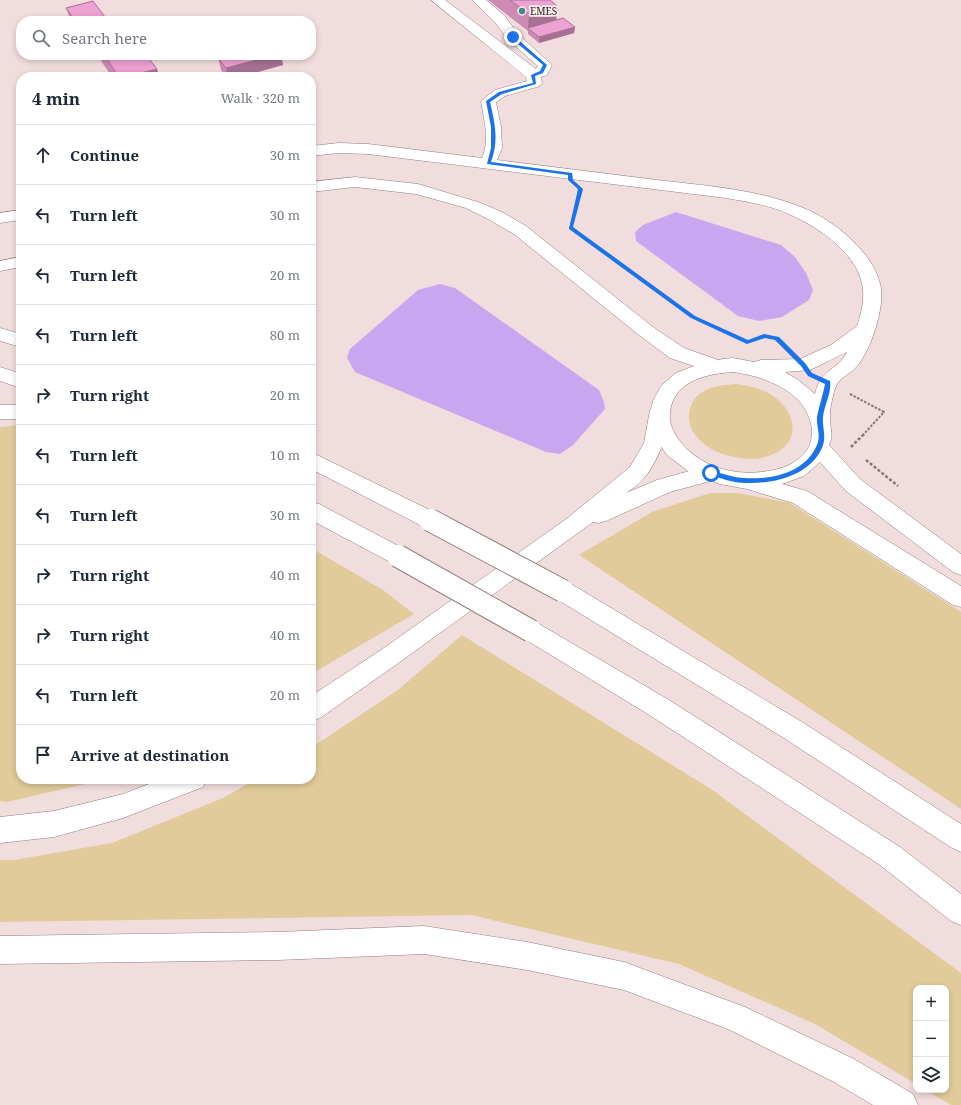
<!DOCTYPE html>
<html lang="en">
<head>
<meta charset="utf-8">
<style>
  body { margin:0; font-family:"Noto Serif",serif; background:#f2f2f3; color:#1f2937 }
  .controls { position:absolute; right:12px; bottom:12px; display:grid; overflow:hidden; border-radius:8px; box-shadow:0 2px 6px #0003 }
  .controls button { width:36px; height:36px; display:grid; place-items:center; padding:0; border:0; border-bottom:1px solid #e0e1e3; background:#fff; color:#1f2937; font:20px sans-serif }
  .stop { position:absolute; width:12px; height:12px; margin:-9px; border:3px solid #1a73e8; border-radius:50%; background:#fff }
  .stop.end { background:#1a73e8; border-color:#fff; box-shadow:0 1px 4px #0008 }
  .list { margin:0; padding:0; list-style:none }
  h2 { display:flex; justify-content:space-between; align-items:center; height:52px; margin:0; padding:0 16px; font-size:17px }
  h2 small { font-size:13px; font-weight:400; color:#747a83 }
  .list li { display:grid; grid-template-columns:26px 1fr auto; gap:12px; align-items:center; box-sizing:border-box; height:60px; padding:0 16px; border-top:1px solid #e0e1e3 }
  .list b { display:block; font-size:15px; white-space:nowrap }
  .list em { font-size:13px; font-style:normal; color:#747a83 }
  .icon { flex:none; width:22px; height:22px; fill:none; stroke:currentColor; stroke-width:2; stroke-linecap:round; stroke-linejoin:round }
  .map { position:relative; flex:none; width:961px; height:1105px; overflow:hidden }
  .search { position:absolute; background:#fff; box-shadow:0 2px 6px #0003; left:16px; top:16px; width:300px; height:44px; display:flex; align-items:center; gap:10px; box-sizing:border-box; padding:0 14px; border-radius:16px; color:#747a83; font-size:15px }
  .panel { position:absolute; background:#fff; box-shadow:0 2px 6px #0003; left:16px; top:72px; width:300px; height:712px; border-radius:16px }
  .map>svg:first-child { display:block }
  .green { fill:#e1cb9a }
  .water { fill:#caa6f0 }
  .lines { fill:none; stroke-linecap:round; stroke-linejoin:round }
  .minor-casing { stroke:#907d7e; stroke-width:1 }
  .highway-casing { stroke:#907d7e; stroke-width:1 }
  .path-far1 { stroke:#857777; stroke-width:2; stroke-dasharray:2.5 1.5; stroke-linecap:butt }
  .path { stroke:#857777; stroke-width:2.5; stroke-dasharray:3 2; stroke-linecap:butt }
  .minor { fill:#fff; fill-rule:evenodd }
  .highway { fill:#fff; fill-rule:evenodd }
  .highway-bridge-casing { stroke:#907d7e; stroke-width:24; stroke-linecap:butt }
  .highway-bridge { stroke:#fff; stroke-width:22 }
  .wall { fill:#cd8ab5 }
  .shaded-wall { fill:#a77194 }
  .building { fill:#eea1d3; stroke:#a77194 }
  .route { fill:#1a73e8 }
  .poi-dot { fill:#438a8f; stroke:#fdecec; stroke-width:1.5 }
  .labels { text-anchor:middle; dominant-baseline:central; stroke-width:3.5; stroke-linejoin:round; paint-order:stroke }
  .far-poi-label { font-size:10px; fill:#261e1e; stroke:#fdecec; text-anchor:start }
</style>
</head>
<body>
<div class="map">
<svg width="961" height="1105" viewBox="0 0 961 1105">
  <rect width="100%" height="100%" fill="#f2ddde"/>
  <g class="green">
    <path d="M736,384c11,2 22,3 32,9 27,14 37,49 3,62 -14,6 -31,4 -45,0 -12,-3 -25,-11 -32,-22 -10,-15 -5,-35 12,-43 10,-5 20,-5 30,-6z"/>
    <path d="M21,425v354h81l-8,3 -87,20 -7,-1v-374z"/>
    <path d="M710,493h28l52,10 171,109v197l-382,-254 73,-43z"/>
    <path d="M311,548l72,42 31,24 -103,60z"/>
    <path d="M462,635l249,154 250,184v132h-10l-26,-15h21v-102h-30v96l-101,-60 -136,-60 -208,-49 -471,7v-62h14l98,-17 111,-45 33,-19h55v-31l87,-58z"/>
  </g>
  <g class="water">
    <path d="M676,212l105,33 14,12 11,16 7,17 -4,10 -27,17 -23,4 -21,-5 -102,-75 -1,-9 8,-7z"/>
    <path d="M440,284l15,4 144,102 5,12 1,7 -32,36 -13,9 -14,-2 -191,-80 -8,-14 3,-9 68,-59z"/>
  </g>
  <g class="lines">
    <defs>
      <g id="minor">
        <path d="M431,0h14l91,69 2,-3 -30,-26 -13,-18 -23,-22h14l19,16 13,18 34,31 -5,10 -6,2 1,6 -2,3 -35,10 -9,6 5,25 1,21 -5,12c56,7 112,14 168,21 45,5 93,9 136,26 32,12 74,46 80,81 3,21 -10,61 -23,77 -6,8 -18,12 -22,21 -3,7 -7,26 -6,33 0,10 4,15 -1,26l31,34 101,75v21l-8,-3 -107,-81 -26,-29 -16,14 -22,8 25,7 154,95v21l-8,-2 -160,-102 -46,-14 -27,-5 -32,-13 -21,-16 -7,-10 -8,-17 -2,-14 3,-13 8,-15 15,-13 26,-10 21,-4 10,-1 21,4 7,-2 39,-1 31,-14 26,-19c4,-11 7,-24 6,-36 -3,-35 -43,-62 -72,-75 -20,-10 -43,-13 -65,-17l-358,-44 -29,-1 -28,3v-10l28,-3 29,1 114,14c8,-18 2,-38 -1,-57l14,-11 32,-9 -1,-4zM847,352c-8,18 -26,16 -32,42l-17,-14 -13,-8 25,-2zM733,372c30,4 71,18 78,52 2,8 1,19 -4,26 -9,13 -24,19 -39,21 -33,6 -71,-4 -91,-34 -5,-7 -8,-16 -7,-25 4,-32 37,-38 63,-40z"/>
        <path d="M21,210v10l-21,3v-10z"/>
        <path d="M424,926l103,16 97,20 121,45 109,52 59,35 5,11h-45l-41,-24 -104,-52 -104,-39 -97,-20 -103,-16 -146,6 -278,4v-28l278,-4z"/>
      </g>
      <g id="highway">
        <path d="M355,177l63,7 60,18 24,10 24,14 127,101 31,21 37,13 2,5 -2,5 -7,2 -44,-15 -31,-23 -125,-101 -24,-14 -24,-12 -50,-14 -61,-7 -44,5v-10z"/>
        <path d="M21,257v10l-21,4v-10z"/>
        <path d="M0,328l21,6v13l-21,-6z"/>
        <path d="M0,367l21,7v14l-21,-7z"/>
        <path d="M660,403l7,2c9,15 -12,63 -24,74 -5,6 -11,10 -17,14l31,-13 54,-15 7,2 3,6 -3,6 -48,13 -64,29 -8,2 -5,-1 -196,142 -77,54 -9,3v-25l70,-46 184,-130 65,-53 14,-24 6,-33 3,-5z"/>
        <rect x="0" y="405" width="21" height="14"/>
        <path d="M311,452l127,62 3,6 -3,6 -8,2 -8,-2 -111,-57z"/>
        <path d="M311,502l8,2 87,46 3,6 -3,6 -8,3 -8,-3 -79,-42z"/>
        <path d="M563,582l8,2 231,138 159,102v28l-9,-4 -168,-110 -229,-140 -3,-7 3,-7z"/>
        <path d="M531,621l8,3 130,76 231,147 61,47v31l-10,-4 -71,-56 -229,-149 -128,-78 -4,-7 4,-7z"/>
        <path d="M162,779h45l-4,8 -80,31 -69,19 -54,6v-26l54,-6 69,-17z"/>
      </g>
    </defs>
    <use href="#minor" class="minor-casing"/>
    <use href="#highway" class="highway-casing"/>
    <g class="path-far1">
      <path d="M579,195l-9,33 123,89 54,25c13,-5 23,-9 35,1"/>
      <path d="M850,394l34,18 -21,23"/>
    </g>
    <g class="path">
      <path d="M851,447l13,-13"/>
      <path d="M866,460l32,26"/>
    </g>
    <use href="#minor" class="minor"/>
    <use href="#highway" class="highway"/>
    <defs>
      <g id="highway-bridge">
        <path d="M430,520l133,71"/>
        <path d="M398,556l133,75"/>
      </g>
    </defs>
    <use href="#highway-bridge" class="highway-bridge-casing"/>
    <use href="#highway-bridge" class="highway-bridge"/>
  </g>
  <g class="wall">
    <path d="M488,0h62l7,6 -1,14 19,7 -1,6 -35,10 -11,-9v-3z"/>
    <path d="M66,8l42,13h-37z"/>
    <path d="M98,55h48l11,14 2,8h-47l-13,-19z"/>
    <path d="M226,55h55l2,10 -44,12h-13l-5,-7 -3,-12 8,-2z"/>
  </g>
  <g class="shaded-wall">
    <path d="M557,6l-1,17 -28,5 1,-14z"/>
    <path d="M575,27l-1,6 -35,10v-6z"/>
    <path d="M275,55h6l2,10 -44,12h-11l-2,-9z"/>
    <path d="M157,69l2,8h-34z"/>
  </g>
  <g class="building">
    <path d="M510,0h40l7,6 -28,8z"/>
    <path d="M93,1l15,20h-33l-9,-13z"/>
    <path d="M563,18l12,9 -36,10 -11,-9z"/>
    <path d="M104,55h42l11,14 -32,8h-6z"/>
    <path d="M228,55h47l-49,13 -8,-10z"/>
  </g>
  <path class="route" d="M511,36h3l33,29 -4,8 -8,3 1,8 -34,10 -12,8c5,22 9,38 1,60l81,11 1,7 10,9 -10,38 122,89 53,24 16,-6 15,3 26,26 7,10 18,8c2,11 -6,25 -7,36 -1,11 4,19 -1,31 -13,28 -48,36 -77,35 -11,0 -25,-5 -36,-8l-1,-2 3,-2c11,2 23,7 33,7 27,2 60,-5 72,-31 6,-11 0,-20 1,-30 2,-11 6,-22 8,-33l-17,-8 -7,-10 -26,-26 -10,-2 -18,6 -56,-26 -122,-89 9,-40 -10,-9v-5l-81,-11 4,-16v-21l-5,-26 13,-9 34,-9 -2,-8 9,-4 3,-6 -32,-27z"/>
  <circle class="poi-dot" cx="522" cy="11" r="4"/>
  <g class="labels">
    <g class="far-poi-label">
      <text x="530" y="11">EMES</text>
    </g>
  </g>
</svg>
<div class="controls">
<button>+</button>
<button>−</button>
<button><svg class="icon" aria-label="layers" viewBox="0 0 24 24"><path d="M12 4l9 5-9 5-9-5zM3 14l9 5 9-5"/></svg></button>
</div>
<div class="stop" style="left:711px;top:473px"></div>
<div class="stop end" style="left:513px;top:37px"></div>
<div class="search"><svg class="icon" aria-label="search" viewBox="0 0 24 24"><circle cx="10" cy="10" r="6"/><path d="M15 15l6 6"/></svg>Search here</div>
<section class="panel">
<h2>4 min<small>Walk · 320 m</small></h2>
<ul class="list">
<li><svg class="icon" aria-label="ahead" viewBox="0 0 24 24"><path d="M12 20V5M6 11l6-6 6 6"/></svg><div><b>Continue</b></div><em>30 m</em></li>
<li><svg class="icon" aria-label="left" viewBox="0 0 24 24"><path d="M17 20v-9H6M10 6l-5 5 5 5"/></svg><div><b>Turn left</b></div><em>30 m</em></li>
<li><svg class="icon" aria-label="left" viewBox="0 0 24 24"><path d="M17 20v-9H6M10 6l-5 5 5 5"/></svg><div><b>Turn left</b></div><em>20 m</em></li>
<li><svg class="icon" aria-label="left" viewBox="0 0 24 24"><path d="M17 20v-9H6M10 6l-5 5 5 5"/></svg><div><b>Turn left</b></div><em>80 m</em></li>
<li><svg class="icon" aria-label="right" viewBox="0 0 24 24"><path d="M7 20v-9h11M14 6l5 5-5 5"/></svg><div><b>Turn right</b></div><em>20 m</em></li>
<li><svg class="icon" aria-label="left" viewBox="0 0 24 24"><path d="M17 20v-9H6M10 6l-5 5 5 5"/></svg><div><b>Turn left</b></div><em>10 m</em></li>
<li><svg class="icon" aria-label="left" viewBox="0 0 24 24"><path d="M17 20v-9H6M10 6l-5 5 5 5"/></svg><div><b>Turn left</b></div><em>30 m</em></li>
<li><svg class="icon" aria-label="right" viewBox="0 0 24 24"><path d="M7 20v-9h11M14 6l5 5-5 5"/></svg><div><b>Turn right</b></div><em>40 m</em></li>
<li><svg class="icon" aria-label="right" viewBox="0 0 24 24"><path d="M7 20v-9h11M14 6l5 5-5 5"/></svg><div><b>Turn right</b></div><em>40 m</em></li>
<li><svg class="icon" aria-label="left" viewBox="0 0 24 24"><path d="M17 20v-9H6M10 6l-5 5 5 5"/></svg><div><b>Turn left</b></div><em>20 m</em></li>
<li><svg class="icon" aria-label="arrive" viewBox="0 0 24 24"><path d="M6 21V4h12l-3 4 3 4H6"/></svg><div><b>Arrive at destination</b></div></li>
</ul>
</section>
</div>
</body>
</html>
